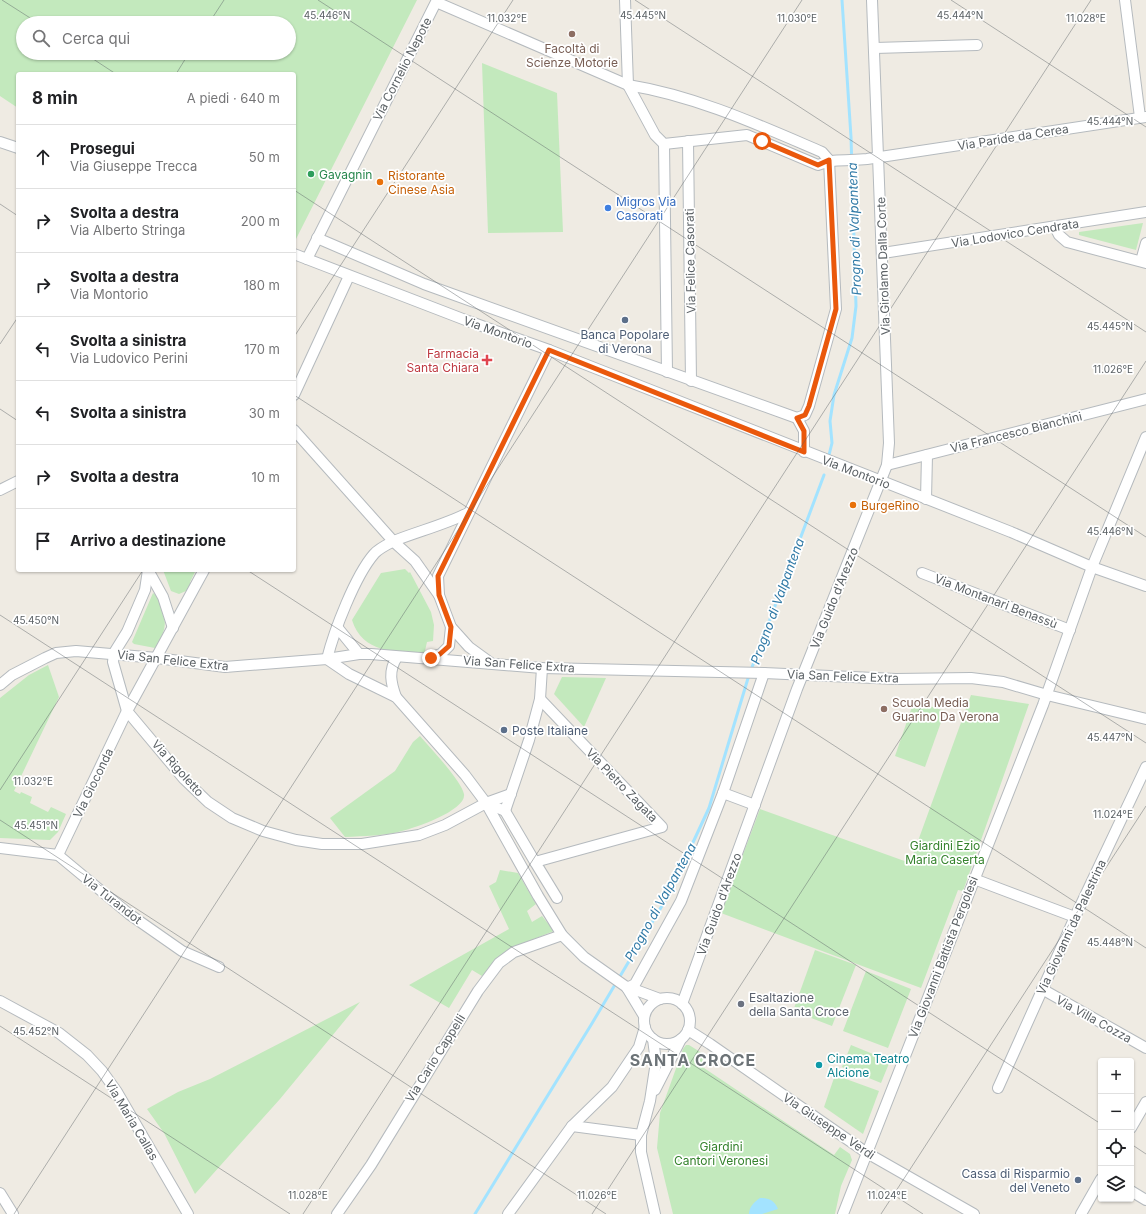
<!DOCTYPE html>
<html lang="it">
<head>
<meta charset="utf-8">
<style>
  body { margin:0; font-family:Inter,sans-serif; background:#f2f2f2; color:#202124 }
  .controls { position:absolute; right:12px; bottom:12px; display:grid; overflow:hidden; border-radius:4px; box-shadow:0 1px 3px #0004 }
  .controls button { width:36px; height:36px; display:grid; place-items:center; padding:0; border:0; border-bottom:1px solid #e0e0e0; background:#fff; color:#202124; font:20px sans-serif }
  .stop { position:absolute; width:12px; height:12px; margin:-9px; border:3px solid #ea580c; border-radius:50%; background:#fff }
  .stop.end { background:#ea580c; border-color:#fff; box-shadow:0 1px 4px #0008 }
  .list { margin:0; padding:0; list-style:none }
  h2 { display:flex; justify-content:space-between; align-items:center; height:52px; margin:0; padding:0 16px; font-size:17px }
  h2 small { font-size:13px; font-weight:400; color:#757577 }
  .list li { display:grid; grid-template-columns:26px 1fr auto; gap:12px; align-items:center; box-sizing:border-box; height:64px; padding:0 16px; border-top:1px solid #e0e0e0 }
  .list b { display:block; font-size:15px; white-space:nowrap }
  .list p { margin:0; font-size:13px; white-space:nowrap; color:#757577 }
  .list em { font-size:13px; font-style:normal; color:#757577 }
  .icon { flex:none; width:22px; height:22px; fill:none; stroke:currentColor; stroke-width:2; stroke-linecap:round; stroke-linejoin:round }
  .map { position:relative; flex:none; width:1146px; height:1214px; overflow:hidden }
  .search { position:absolute; background:#fff; box-shadow:0 1px 3px #0004; left:16px; top:16px; width:280px; height:44px; display:flex; align-items:center; gap:10px; box-sizing:border-box; padding:0 14px; border-radius:22px; color:#757577; font-size:15px }
  .panel { position:absolute; background:#fff; box-shadow:0 1px 3px #0004; left:16px; top:72px; width:280px; height:500px; border-radius:4px }
  .map>svg:first-child { display:block }
  .green { fill:#c3e9bd; fill-rule:evenodd }
  .water { fill:#a3e3ff }
  .lines { fill:none; stroke-linecap:round; stroke-linejoin:round }
  .stream { stroke:#a3e3ff; stroke-width:3 }
  .minor-casing { stroke:#b5babe; stroke-width:12 }
  .minor { stroke:#fff; stroke-width:10 }
  .route { stroke:#ea580c; stroke-width:5 }
  .ticks { fill:none; stroke:#5b6165; stroke-width:1; stroke-opacity:0.45 }
  .education-dot { fill:#8d6e63; stroke:#fff; stroke-width:1.5 }
  .leisure-dot { fill:#2e9e5b; stroke:#fff; stroke-width:1.5 }
  .food-dot { fill:#e8710a; stroke:#fff; stroke-width:1.5 }
  .shop-dot { fill:#3f7fe0; stroke:#fff; stroke-width:1.5 }
  .service-dot { fill:#5c6f8a; stroke:#fff; stroke-width:1.5 }
  .health-dot { fill:#e0444e; stroke:#fff; stroke-width:1.5 }
  .worship-dot { fill:#6b7280; stroke:#fff; stroke-width:1.5 }
  .culture-dot { fill:#0f9aa8; stroke:#fff; stroke-width:1.5 }
  .labels { text-anchor:middle; dominant-baseline:central; stroke-width:3.5; stroke-linejoin:round; paint-order:stroke }
  .education-label { font-size:12px; fill:#785e54; stroke:#fff }
  .street-label { font-size:12px; fill:#5b6165; stroke:#fff }
  .leisure-label { font-size:12px; fill:#27864d; stroke:#fff; text-anchor:start }
  .food-label { font-size:12px; fill:#c56008; stroke:#fff; text-anchor:start }
  .shop-label { font-size:12px; fill:#366cbe; stroke:#fff; text-anchor:start }
  .service-label { font-size:12px; fill:#4e5e75; stroke:#fff }
  .health-label { font-size:12px; fill:#be3a42; stroke:#fff; text-anchor:end }
  .park-label { font-size:12px; fill:#34822c; stroke:#fff }
  .worship-label { font-size:12px; fill:#5b616d; stroke:#fff; text-anchor:start }
  .culture-label { font-size:12px; fill:#0d838f; stroke:#fff; text-anchor:start }
  .water-label { font-size:13px; font-style:italic; fill:#327ba7; stroke:#fff }
  .district-label { font-size:16px; font-weight:bold; letter-spacing:1px; fill:#6c7377; stroke:#fff }
  .ticks-label { font-size:10px; text-anchor:middle; fill:#5b6165; stroke:#fff; stroke-width:3.5; stroke-linejoin:round; paint-order:stroke }
</style>
</head>
<body>
<div class="map">
<svg width="1146" height="1214" viewBox="0 0 1146 1214">
  <rect width="100%" height="100%" fill="#efebe3"/>
  <g class="green">
    <path d="M0,0h417l-122,241 -1,-167h-276v34l-18,-12zM23,23h266v30h-266z"/>
    <path d="M482,63l75,30 6,139 -75,1z"/>
    <path d="M1143,223l-7,27 -57,-15v-3z"/>
    <path d="M405,569l4,4 1,-1 21,40 3,13 -1,16 -6,1 -3,13c-28,-3 -62,-2 -72,-35l29,-47z"/>
    <path d="M163,570h33l-6,12 2,3 -6,6 -7,3 -8,-3z"/>
    <path d="M153,593l4,3c9,24 12,27 0,51l-2,1 -21,-4 -2,-2z"/>
    <path d="M48,665l11,32 -45,94 6,3 1,-2 11,5 -2,6 18,9 3,-5 15,7 -8,18 -8,8 -50,-2v-140l29,-23z"/>
    <path d="M562,677l44,1 -22,49 -30,-33z"/>
    <path d="M971,695l58,9 -66,187 -5,-1 -37,98 -200,-75 39,-104 150,54z"/>
    <path d="M914,701l31,10 -20,56 -30,-11z"/>
    <path d="M420,736c10,12 41,44 44,58 3,16 -48,34 -62,37 -18,5 -38,5 -57,6l-15,-19 65,-47 18,-29z"/>
    <path d="M500,870l18,3 18,31 -9,7 5,11 10,-6 12,15c-33,13 -48,18 -72,45l-10,-6 -23,38 -40,-23 100,-56 -20,-43 7,-4z"/>
    <path d="M815,950l41,15 -24,61 -39,-15z"/>
    <path d="M866,971l45,18 -23,59 -45,-17z"/>
    <path d="M360,1002l-80,97 -85,95 -31,-61 -17,-24 31,-17 32,-13z"/>
    <path d="M686,1045h3l16,10v3l-4,8 133,89 6,-8 10,7 2,6 -11,26 -6,28h-162l-16,-66 3,-35 23,-64z"/>
    <path d="M851,1045l39,16 -9,22 -39,-16z"/>
    <path d="M835,1075l44,16 -16,43 -39,-27z"/>
  </g>
  <path class="water" d="M760,1198c9,0 14,2 18,11l-16,5h-13c0,-7 5,-12 11,-16z"/>
  <g class="lines">
    <g class="stream">
      <path d="M829,455l3,-12 -2,-22 4,-26 18,-57 4,-32 -5,-169 -9,-137"/>
      <path d="M751,670l73,-195"/>
      <path d="M475,1214l116,-189 78,-131 40,-86 40,-133"/>
    </g>
    <defs>
      <g id="minor">
        <path d="M625,0l3,85 27,50 9,9 83,-9 71,30c16,-7 32,-4 49,-6l279,-42"/>
        <path d="M1125,0l15,117"/>
        <path d="M875,48l102,-3"/>
        <path d="M688,141l3,240"/>
        <path d="M0,142l18,6"/>
        <path d="M664,144l3,228"/>
        <path d="M1055,227l4,8 8,7 79,21"/>
        <path d="M317,238l107,46 373,134"/>
        <path d="M883,253l263,-41"/>
        <path d="M294,254l174,67 81,29 462,182 81,35 54,19"/>
        <path d="M307,259l129,-257 192,83c68,11 131,40 194,67l7,8"/>
        <path d="M1141,261l5,-18"/>
        <path d="M294,395l55,-119"/>
        <path d="M797,418l8,-3 4,-9 27,-97 -7,-149"/>
        <path d="M797,418l7,13v21"/>
        <path d="M294,430l100,112 21,19 24,34 12,32 18,20 22,16"/>
        <path d="M887,465l259,-66"/>
        <path d="M0,490l18,-9"/>
        <path d="M926,499l1,-44"/>
        <path d="M148,570l-3,20 -18,42 -13,21 -1,9 14,49 57,68 24,23 24,16 31,13 33,9 26,4h40l57,-9 26,-10 41,-22 25,-9"/>
        <path d="M148,570l15,27 10,31"/>
        <path d="M922,573l148,57"/>
        <path d="M439,595l-1,-19 111,-226"/>
        <path d="M337,627l22,27"/>
        <path d="M432,657l9,-3 8,-8 2,-19"/>
        <path d="M327,659l22,15 47,23 69,78 21,28 52,93 24,39 22,22 41,29 35,13"/>
        <path d="M327,659c7,-28 28,-83 47,-105 4,-5 14,-10 20,-13 25,-10 50,-16 74,-28"/>
        <path d="M0,685l12,-10 33,-17 11,-5 20,-2 81,7 68,9 102,-8 32,-5h12l171,14 222,5 132,6 75,-1 32,4 44,13 99,24"/>
        <path d="M396,697c-5,-14 -8,-26 1,-40"/>
        <path d="M540,699l122,128 -127,35 22,36"/>
        <path d="M723,793l32,12"/>
        <path d="M486,803l19,8 30,51"/>
        <path d="M505,811l24,-71 11,-41 2,-31"/>
        <path d="M0,848l58,7 71,59 53,37 37,16"/>
        <path d="M58,855l69,-144 77,-141"/>
        <path d="M974,879l101,38"/>
        <path d="M627,988l8,-4 46,-83 42,-108 41,-120"/>
        <path d="M627,988l17,28"/>
        <path d="M1042,989l104,59"/>
        <circle cx="667" cy="1021" r="23"/>
        <path d="M0,1001l59,32 28,22 15,16 15,21 71,122"/>
        <path d="M682,1004l115,-315 90,-224 2,-22 -17,-443"/>
        <path d="M688,1030l22,14 157,109 107,61"/>
        <path d="M653,1039l3,23 -6,39 -9,34v17l14,62"/>
        <path d="M998,1088l77,-171 71,-150"/>
        <path d="M655,1090l26,-51"/>
        <path d="M572,1126l69,9"/>
        <path d="M1131,1128l15,-26"/>
        <path d="M1131,1191l15,9"/>
        <path d="M0,1193l13,21"/>
        <path d="M337,1214l34,-49 107,-174 21,-28 15,-11 48,-17"/>
        <path d="M508,1214l64,-88 40,-39 27,-40 6,-20"/>
        <path d="M843,1214l200,-509 49,-138 54,-130"/>
        <path d="M1081,1214l20,-35"/>
      </g>
    </defs>
    <use href="#minor" class="minor-casing"/>
    <use href="#minor" class="minor"/>
  </g>
  <g class="lines">
    <path class="route" d="M431,658l9,-4 9,-8 2,-19 -12,-32 -1,-19 111,-226 255,102v-21l-7,-13 8,-3 4,-9 27,-97 -7,-149 -11,5 -56,-24"/>
  </g>
  <path class="ticks" d="M2,0l36,23M318,0l828,537M635,0l511,332M951,0l195,127M209,23l15,-23M84,53l32,21M176,74l13,-21M294,190l852,553M0,204l18,12M294,337l219,-337M0,344l18,-27M294,395l852,553M0,409l18,12M247,570l854,554M0,615l923,599M0,790l143,-220M0,820l606,394M0,1026l290,188M1131,1144l15,10M14,1214l788,-1214M303,1214l788,-1214M592,1214l554,-853M881,1214l265,-408"/>
  <g class="education-dot">
    <circle cx="572" cy="34" r="4"/>
    <circle cx="884" cy="709" r="4"/>
  </g>
  <circle class="leisure-dot" cx="311" cy="174" r="4"/>
  <g class="food-dot">
    <circle cx="380" cy="182" r="4"/>
    <circle cx="853" cy="505" r="4"/>
  </g>
  <circle class="shop-dot" cx="608" cy="208" r="4"/>
  <g class="service-dot">
    <circle cx="625" cy="320" r="4"/>
    <circle cx="504" cy="730" r="4"/>
    <circle cx="1078" cy="1180" r="4"/>
  </g>
  <path class="health-dot" d="M485 354h4v4h4v4h-4v4h-4v-4h-4v-4h4z"/>
  <circle class="worship-dot" cx="741" cy="1004" r="4"/>
  <circle class="culture-dot" cx="819" cy="1065" r="4"/>
  <g class="labels">
    <g class="education-label">
      <text x="572" y="48">Facoltà di<tspan x="572" dy="14">Scienze Motorie</tspan></text>
      <text x="892" y="702" text-anchor="start">Scuola Media<tspan x="892" dy="14">Guarino Da Verona</tspan></text>
    </g>
    <g class="street-label">
      <text transform="translate(402 69) rotate(-63)">Via Cornelio Nepote</text>
      <text transform="translate(1013 137) rotate(-9)">Via Paride da Cerea</text>
      <text transform="translate(1015 233) rotate(-9)">Via Lodovico Cendrata</text>
      <text transform="translate(690 261) rotate(-91)">Via Felice Casorati</text>
      <text transform="translate(883 266) rotate(-92)">Via Girolamo Dalla Corte</text>
      <text transform="translate(498 332) rotate(20)">Via Montorio</text>
      <text transform="translate(1016 432) rotate(-14)">Via Francesco Bianchini</text>
      <text transform="translate(856 472) rotate(21)">Via Montorio</text>
      <text transform="translate(834 598) rotate(-68)">Via Guido d'Arezzo</text>
      <text transform="translate(996 601) rotate(21)">Via Montanari Benassù</text>
      <text transform="translate(173 660) rotate(6)">Via San Felice Extra</text>
      <text transform="translate(519 664) rotate(4)">Via San Felice Extra</text>
      <text transform="translate(843 676) rotate(2)">Via San Felice Extra</text>
      <text transform="translate(178 768) rotate(48)">Via Rigoletto</text>
      <text transform="translate(93 783) rotate(-64)">Via Gioconda</text>
      <text transform="translate(622 785) rotate(46)">Via Pietro Zagata</text>
      <text transform="translate(112 899) rotate(38)">Via Turandot</text>
      <text transform="translate(719 904) rotate(-70)">Via Guido d'Arezzo</text>
      <text transform="translate(1071 927) rotate(-65)">Via Giovanni da Palestrina</text>
      <text transform="translate(943 957) rotate(-69)">Via Giovanni Battista Pergolesi</text>
      <text transform="translate(1094 1019) rotate(29)">Via Villa Cozza</text>
      <text transform="translate(435 1058) rotate(-58)">Via Carlo Cappelli</text>
      <text transform="translate(132 1120) rotate(59)">Via Maria Callas</text>
      <text transform="translate(829 1126) rotate(34)">Via Giuseppe Verdi</text>
    </g>
    <g class="leisure-label">
      <text x="319" y="174">Gavagnin</text>
    </g>
    <g class="food-label">
      <text x="388" y="175">Ristorante<tspan x="388" dy="14">Cinese Asia</tspan></text>
      <text x="861" y="505">BurgeRino</text>
    </g>
    <g class="shop-label">
      <text x="616" y="201">Migros Via<tspan x="616" dy="14">Casorati</tspan></text>
    </g>
    <g class="service-label">
      <text x="625" y="334">Banca Popolare<tspan x="625" dy="14">di Verona</tspan></text>
      <text x="512" y="730" text-anchor="start">Poste Italiane</text>
      <text x="1070" y="1173" text-anchor="end">Cassa di Risparmio<tspan x="1070" dy="14">del Veneto</tspan></text>
    </g>
    <g class="health-label">
      <text x="479" y="353">Farmacia<tspan x="479" dy="14">Santa Chiara</tspan></text>
    </g>
    <g class="park-label">
      <text x="945" y="845">Giardini Ezio<tspan x="945" dy="14">Maria Caserta</tspan></text>
      <text x="721" y="1146">Giardini<tspan x="721" dy="14">Cantori Veronesi</tspan></text>
    </g>
    <g class="worship-label">
      <text x="749" y="997">Esaltazione<tspan x="749" dy="14">della Santa Croce</tspan></text>
    </g>
    <g class="culture-label">
      <text x="827" y="1058">Cinema Teatro<tspan x="827" dy="14">Alcione</tspan></text>
    </g>
    <g class="water-label">
      <text transform="translate(854 229) rotate(-92)">Progno di Valpantena</text>
      <text transform="translate(777 601) rotate(-70)">Progno di Valpantena</text>
      <text transform="translate(660 902) rotate(-61)">Progno di Valpantena</text>
    </g>
    <g class="district-label">
      <text x="693" y="1060">SANTA CROCE</text>
    </g>
  </g>
  <g class="ticks-label">
    <text x="327" y="19">45.446°N</text>
    <text x="960" y="19">45.444°N</text>
    <text x="643" y="19">45.445°N</text>
    <text x="797" y="22">11.030°E</text>
    <text x="1086" y="22">11.028°E</text>
    <text x="507" y="22">11.032°E</text>
    <text x="1110" y="125">45.444°N</text>
    <text x="1110" y="330">45.445°N</text>
    <text x="1113" y="373">11.026°E</text>
    <text x="1110" y="535">45.446°N</text>
    <text x="36" y="624">45.450°N</text>
    <text x="1110" y="741">45.447°N</text>
    <text x="33" y="785">11.032°E</text>
    <text x="1113" y="818">11.024°E</text>
    <text x="36" y="829">45.451°N</text>
    <text x="1110" y="946">45.448°N</text>
    <text x="36" y="1035">45.452°N</text>
    <text x="308" y="1199">11.028°E</text>
    <text x="597" y="1199">11.026°E</text>
    <text x="887" y="1199">11.024°E</text>
  </g>
</svg>
<div class="controls">
<button>+</button>
<button>−</button>
<button><svg class="icon" aria-label="locate" viewBox="0 0 24 24"><circle cx="12" cy="12" r="6"/><path d="M12 2v4M12 18v4M2 12h4M18 12h4"/></svg></button>
<button><svg class="icon" aria-label="layers" viewBox="0 0 24 24"><path d="M12 4l9 5-9 5-9-5zM3 14l9 5 9-5"/></svg></button>
</div>
<div class="stop" style="left:762px;top:141px"></div>
<div class="stop end" style="left:431px;top:658px"></div>
<div class="search"><svg class="icon" aria-label="search" viewBox="0 0 24 24"><circle cx="10" cy="10" r="6"/><path d="M15 15l6 6"/></svg>Cerca qui</div>
<section class="panel">
<h2>8 min<small>A piedi · 640 m</small></h2>
<ul class="list">
<li><svg class="icon" aria-label="ahead" viewBox="0 0 24 24"><path d="M12 20V5M6 11l6-6 6 6"/></svg><div><b>Prosegui</b><p>Via Giuseppe Trecca</p></div><em>50 m</em></li>
<li><svg class="icon" aria-label="right" viewBox="0 0 24 24"><path d="M7 20v-9h11M14 6l5 5-5 5"/></svg><div><b>Svolta a destra</b><p>Via Alberto Stringa</p></div><em>200 m</em></li>
<li><svg class="icon" aria-label="right" viewBox="0 0 24 24"><path d="M7 20v-9h11M14 6l5 5-5 5"/></svg><div><b>Svolta a destra</b><p>Via Montorio</p></div><em>180 m</em></li>
<li><svg class="icon" aria-label="left" viewBox="0 0 24 24"><path d="M17 20v-9H6M10 6l-5 5 5 5"/></svg><div><b>Svolta a sinistra</b><p>Via Ludovico Perini</p></div><em>170 m</em></li>
<li><svg class="icon" aria-label="left" viewBox="0 0 24 24"><path d="M17 20v-9H6M10 6l-5 5 5 5"/></svg><div><b>Svolta a sinistra</b></div><em>30 m</em></li>
<li><svg class="icon" aria-label="right" viewBox="0 0 24 24"><path d="M7 20v-9h11M14 6l5 5-5 5"/></svg><div><b>Svolta a destra</b></div><em>10 m</em></li>
<li><svg class="icon" aria-label="arrive" viewBox="0 0 24 24"><path d="M6 21V4h12l-3 4 3 4H6"/></svg><div><b>Arrivo a destinazione</b></div></li>
</ul>
</section>
</div>
</body>
</html>
